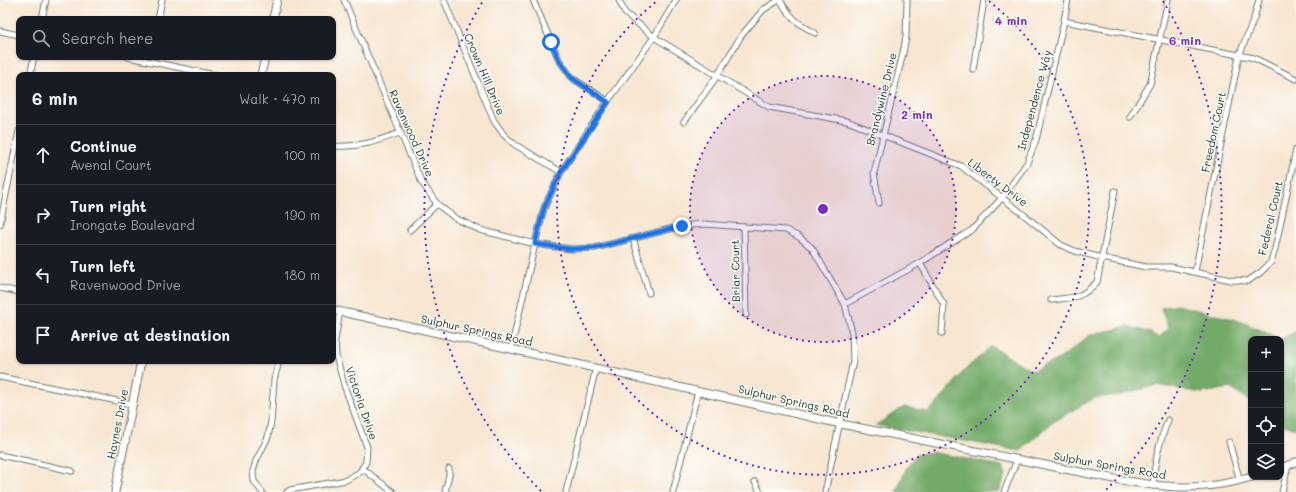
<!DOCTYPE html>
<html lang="en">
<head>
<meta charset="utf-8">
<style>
  body { margin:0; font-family:Mali,sans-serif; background:#20242c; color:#f1f3f6 }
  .controls { position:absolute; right:12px; bottom:12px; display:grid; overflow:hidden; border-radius:8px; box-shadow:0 1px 3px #0004 }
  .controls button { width:36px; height:36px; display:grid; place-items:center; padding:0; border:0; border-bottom:1px solid #363941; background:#171b24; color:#f1f3f6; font:20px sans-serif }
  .stop { position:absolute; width:12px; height:12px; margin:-9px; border:3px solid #1a73e8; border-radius:50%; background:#fff }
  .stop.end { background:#1a73e8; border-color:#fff; box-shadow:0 1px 4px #0008 }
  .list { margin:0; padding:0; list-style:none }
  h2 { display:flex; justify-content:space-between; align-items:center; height:52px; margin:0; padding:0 16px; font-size:17px }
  h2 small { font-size:13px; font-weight:400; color:#9ea1a6 }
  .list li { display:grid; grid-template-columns:26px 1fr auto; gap:12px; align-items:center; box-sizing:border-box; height:60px; padding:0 16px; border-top:1px solid #363941 }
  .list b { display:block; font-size:15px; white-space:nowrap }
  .list p { margin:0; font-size:13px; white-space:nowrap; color:#9ea1a6 }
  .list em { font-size:13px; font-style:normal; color:#9ea1a6 }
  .icon { flex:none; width:22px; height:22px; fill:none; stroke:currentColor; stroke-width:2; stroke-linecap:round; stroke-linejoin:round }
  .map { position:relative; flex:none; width:1296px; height:492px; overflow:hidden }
  .search { position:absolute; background:#171b24; box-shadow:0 1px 3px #0004; left:16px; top:16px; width:320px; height:44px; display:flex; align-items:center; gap:10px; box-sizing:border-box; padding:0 14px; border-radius:8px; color:#9ea1a6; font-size:15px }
  .panel { position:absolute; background:#171b24; box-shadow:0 1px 3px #0004; left:16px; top:72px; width:320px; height:292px; border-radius:8px }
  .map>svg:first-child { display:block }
  .forest { fill:#72aa67; stroke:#48744e }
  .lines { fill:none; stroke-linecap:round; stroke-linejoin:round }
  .street-casing { stroke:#6b786b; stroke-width:7 }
  .secondary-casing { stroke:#6b786b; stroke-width:9 }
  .street { stroke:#fff; stroke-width:5 }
  .secondary { stroke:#fff; stroke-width:7 }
  .route { stroke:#1a73e8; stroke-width:5 }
  .ring { fill:none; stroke:#7b2cbf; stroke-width:2; stroke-dasharray:2 4 }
  .labels { text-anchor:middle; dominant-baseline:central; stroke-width:3; stroke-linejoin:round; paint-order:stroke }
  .street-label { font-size:11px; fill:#1f3d34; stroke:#fdfcf7 }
  .centre { fill:#7b2cbf; stroke:#fdfcf7; stroke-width:2 }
  .ring-label { font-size:12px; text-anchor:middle; font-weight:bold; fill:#7b2cbf; stroke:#fdfcf7; stroke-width:3; stroke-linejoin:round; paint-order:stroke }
</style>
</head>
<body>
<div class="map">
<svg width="1296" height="492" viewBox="0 0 1296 492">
  <rect width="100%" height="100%" fill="#fdfcf7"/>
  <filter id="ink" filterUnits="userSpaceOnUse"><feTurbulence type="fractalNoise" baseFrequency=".025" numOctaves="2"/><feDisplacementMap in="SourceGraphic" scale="8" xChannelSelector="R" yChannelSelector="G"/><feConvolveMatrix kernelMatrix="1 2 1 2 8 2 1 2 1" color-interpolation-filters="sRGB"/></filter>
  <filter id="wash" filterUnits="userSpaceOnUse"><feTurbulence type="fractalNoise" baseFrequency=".012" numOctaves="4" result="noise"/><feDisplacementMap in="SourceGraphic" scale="16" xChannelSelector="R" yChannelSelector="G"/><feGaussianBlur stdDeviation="0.9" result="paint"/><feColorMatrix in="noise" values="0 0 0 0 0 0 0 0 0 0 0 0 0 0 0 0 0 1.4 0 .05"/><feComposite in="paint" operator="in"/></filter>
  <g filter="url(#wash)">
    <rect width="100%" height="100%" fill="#f7e6d1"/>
    <g class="forest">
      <path d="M1177,305l63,16 41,18 15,-7v97l-15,-5v-85h-30v63l-21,-14 -28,5 -45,-8 -37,10 -26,3 -41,24 -33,29 -144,-26 28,-18 24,5 13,-13 23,-28 27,-25 41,25 29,-13 29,-23 38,-9 23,7 8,5 9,-10 -7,-20z"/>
      <path d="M931,452l71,14 4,8 -7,18h-103l11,-25 9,-12z"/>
    </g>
  </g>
  <g filter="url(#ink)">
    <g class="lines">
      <defs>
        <g id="street">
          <path d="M344,0l77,181 16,23 18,14 25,12 55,14 36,5 24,-1 87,-22 22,-2 82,6 13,7 13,11 33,56 7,29 1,28 -28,131"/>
          <path d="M444,0l50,121 10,14 10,9 47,28"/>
          <path d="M533,0l26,60 13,18 36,23"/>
          <path d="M619,0l6,13 29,24 115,70 78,14 114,45 62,48 38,31 14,6 27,7 44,9h25l60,13 17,1 13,-9 10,-10 4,-13 21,-99"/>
          <path d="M780,0c11,18 17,23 35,33"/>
          <path d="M42,19l4,-19"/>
          <path d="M158,19l4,-19"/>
          <path d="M1064,21l190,37 42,21"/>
          <path d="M0,31l19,4"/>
          <path d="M128,57l87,18"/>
          <path d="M973,70l11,-70"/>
          <path d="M30,75l4,-18"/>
          <path d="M1130,117l20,-33 18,-84"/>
          <path d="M684,122l33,-46 24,-40 22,-26 16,-10"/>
          <path d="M333,146c25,2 44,-5 67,-13"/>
          <path d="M879,203l-5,-30 29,-120 3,-16 1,-37"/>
          <path d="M0,224l19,-93"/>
          <path d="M744,227l2,88"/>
          <path d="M410,230l27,-26"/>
          <path d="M633,238l16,55"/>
          <path d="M920,263l24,42 -2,28"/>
          <path d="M1195,271l44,-215 15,-38 5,-18"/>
          <path d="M0,288l19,4"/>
          <path d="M1051,300c22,-3 29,0 46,-18l18,-91"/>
          <path d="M845,304l75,-41 34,-22 18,-11 30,-32 25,-35 9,-23 28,-119 4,-21"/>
          <path d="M511,349l24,-105 9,-36 17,-36 47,-71 46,-64 22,-37"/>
          <path d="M0,377l132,27"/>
          <path d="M1229,442l11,39"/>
          <path d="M0,455l72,16"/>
          <path d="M362,468l31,24"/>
          <path d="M755,482l5,10"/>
          <path d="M1153,486c1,-24 6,-44 15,-66"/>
          <path d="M262,492l-8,-11 -1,-10 3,-10 12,-24 3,-15 3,-42 5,-19"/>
          <path d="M287,492l3,-2 56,-10 14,-8 6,-10 1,-15 -22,-59 -9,-32 -1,-16 5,-29"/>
          <path d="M445,492l4,-17v-6"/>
          <path d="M566,492l30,-124"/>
          <path d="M673,492l25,-101"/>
          <path d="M1004,492l13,-32"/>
          <path d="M1282,492l6,-26"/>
        </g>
        <g id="secondary">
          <path d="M273,19l4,-19"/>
          <path d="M261,75l4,-18"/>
          <path d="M333,310l178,39 330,75 274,55c50,9 87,13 137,-2"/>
          <path d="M1281,468l15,-6"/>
          <path d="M115,492l26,-131"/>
        </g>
      </defs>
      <use href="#street" class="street-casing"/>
      <use href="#secondary" class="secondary-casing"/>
      <use href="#street" class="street"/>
      <use href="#secondary" class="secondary"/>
    </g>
  </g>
  <g class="lines" filter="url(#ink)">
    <path class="route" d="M551,42l8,18 13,18 36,24 -47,70 -17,36 -9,36 35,5 25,-1 87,-22"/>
  </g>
  <circle cx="823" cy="209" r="133" fill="#7b2cbf" fill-opacity=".12"/>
  <g class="ring">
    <circle cx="823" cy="209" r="133"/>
    <path d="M989 1A266 266 0 1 1 657 1"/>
    <path d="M541 491A399 399 0 0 1 483 1M1163 1A399 399 0 0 1 1105 491"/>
  </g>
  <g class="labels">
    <g class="street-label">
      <text transform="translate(485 74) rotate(67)">Crown Hill Drive</text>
      <text transform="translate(881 99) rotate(-76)">Brandywine Drive</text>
      <text transform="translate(1034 100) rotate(-75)">Independence Way</text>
      <text transform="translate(1213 132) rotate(-78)">Freedom Court</text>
      <text transform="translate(412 133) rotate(66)">Ravenwood Drive</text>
      <text transform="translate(998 182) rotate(37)">Liberty Drive</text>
      <text transform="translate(1270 218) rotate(-77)">Federal Court</text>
      <text transform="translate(735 271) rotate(-91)">Briar Court</text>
      <text transform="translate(477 330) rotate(12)">Sulphur Springs Road</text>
      <text transform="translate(794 401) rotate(13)">Sulphur Springs Road</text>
      <text transform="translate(362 403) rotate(71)">Victoria Drive</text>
      <text transform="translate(117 424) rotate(-79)">Haynes Drive</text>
      <text transform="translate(1110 465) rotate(10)">Sulphur Springs Road</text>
    </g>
  </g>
  <circle cx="823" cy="209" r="6" class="centre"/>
  <g class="ring-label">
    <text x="1011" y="25">4 min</text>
    <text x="1185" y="45">6 min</text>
    <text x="917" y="119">2 min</text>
  </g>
</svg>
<div class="controls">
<button>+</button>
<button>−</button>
<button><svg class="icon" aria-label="locate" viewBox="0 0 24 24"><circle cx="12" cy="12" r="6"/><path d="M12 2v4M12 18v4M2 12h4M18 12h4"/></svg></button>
<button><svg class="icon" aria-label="layers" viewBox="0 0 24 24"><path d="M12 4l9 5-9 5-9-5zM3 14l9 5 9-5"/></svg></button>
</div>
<div class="stop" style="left:551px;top:42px"></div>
<div class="stop end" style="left:682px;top:226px"></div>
<div class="search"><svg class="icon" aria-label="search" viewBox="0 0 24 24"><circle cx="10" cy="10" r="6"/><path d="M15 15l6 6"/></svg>Search here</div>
<section class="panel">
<h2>6 min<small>Walk · 470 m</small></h2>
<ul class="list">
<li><svg class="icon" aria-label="ahead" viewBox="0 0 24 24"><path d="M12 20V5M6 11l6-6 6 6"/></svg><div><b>Continue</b><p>Avenal Court</p></div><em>100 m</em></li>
<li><svg class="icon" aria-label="right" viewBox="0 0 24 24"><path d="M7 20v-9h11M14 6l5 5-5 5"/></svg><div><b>Turn right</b><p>Irongate Boulevard</p></div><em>190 m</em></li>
<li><svg class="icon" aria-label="left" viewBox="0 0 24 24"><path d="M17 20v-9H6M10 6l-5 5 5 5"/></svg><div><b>Turn left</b><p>Ravenwood Drive</p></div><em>180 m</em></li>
<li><svg class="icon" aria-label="arrive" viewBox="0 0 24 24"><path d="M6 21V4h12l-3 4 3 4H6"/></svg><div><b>Arrive at destination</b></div></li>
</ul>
</section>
</div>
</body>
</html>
